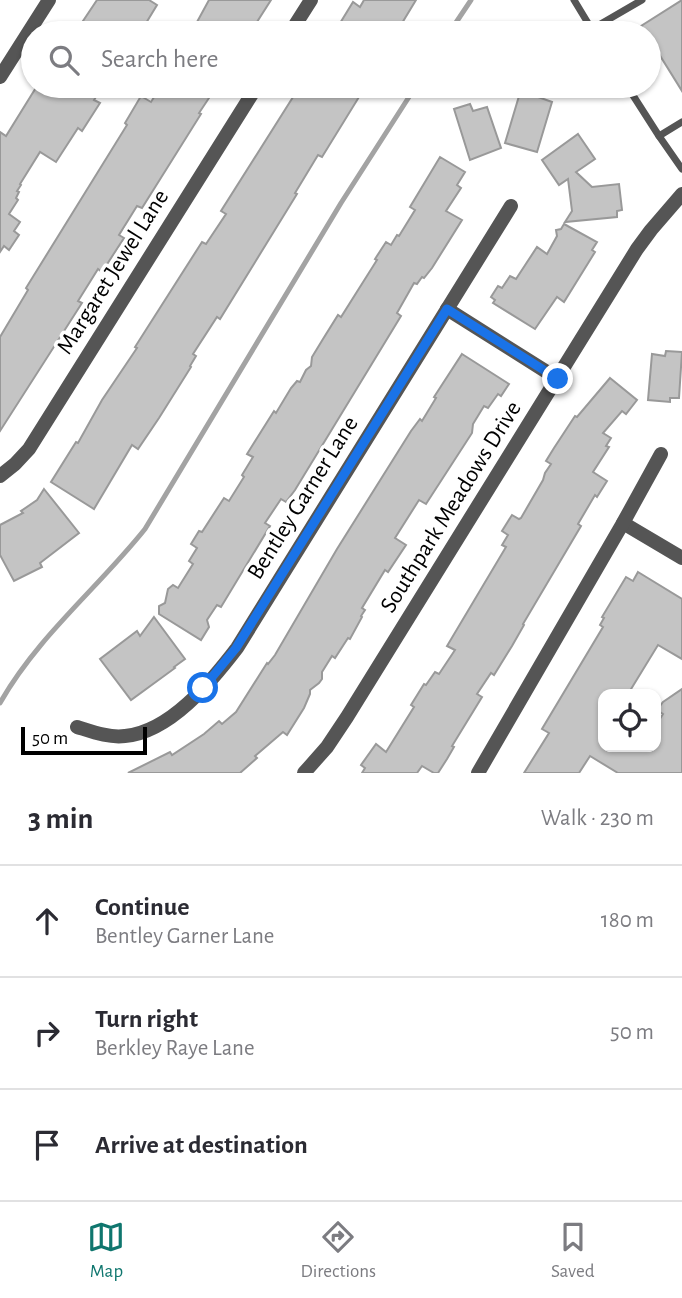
<!DOCTYPE html>
<html lang="en">
<head>
<meta charset="utf-8">
<style>
  body { margin:0; font-family:"Alegreya Sans",sans-serif; background:#f2f2f3; color:#2b2b33 }
  .controls { position:absolute; right:21px; bottom:21px; display:grid; overflow:hidden; border-radius:14px; box-shadow:0 2px 5px #0004 }
  .controls button { width:63px; height:63px; display:grid; place-items:center; padding:0; border:0; border-bottom:2px solid #e1e1e2; background:#fff; color:#2b2b33; font:35px sans-serif }
  .scale { position:absolute; left:21px; bottom:18px; width:126px; box-sizing:border-box; padding-left:7px; border:4px solid #000; border-top:0; font-size:19px; line-height:24px; white-space:nowrap; color:#000; -webkit-text-stroke:5px #fff; paint-order:stroke }
  .stop { position:absolute; width:21px; height:21px; margin:-16px; border:5px solid #1a73e8; border-radius:50%; background:#fff }
  .stop.end { background:#1a73e8; border-color:#fff; box-shadow:0 2px 7px #0008 }
  .list { margin:0; padding:0; list-style:none }
  h2 { display:flex; justify-content:space-between; align-items:center; height:91px; margin:0; padding:0 28px; font-size:30px }
  h2 small { font-size:23px; font-weight:400; color:#7c7c81 }
  .list li { display:grid; grid-template-columns:46px 1fr auto; gap:21px; align-items:center; box-sizing:border-box; height:112px; padding:0 28px; border-top:2px solid #e1e1e2 }
  .list b { display:block; font-size:26px; white-space:nowrap }
  .list p { margin:0; font-size:23px; white-space:nowrap; color:#7c7c81 }
  .list em { font-size:23px; font-style:normal; color:#7c7c81 }
  .icon { flex:none; width:38px; height:38px; fill:none; stroke:currentColor; stroke-width:2; stroke-linecap:round; stroke-linejoin:round }
  .map { position:relative; flex:none; width:682px; height:773px; overflow:hidden }
  .search { position:absolute; background:#fff; box-shadow:0 2px 5px #0004; left:21px; right:21px; top:21px; height:77px; display:flex; align-items:center; gap:18px; box-sizing:border-box; padding:0 24px; border-radius:38px; color:#7c7c81; font-size:26px }
  .sheet { height:427px; background:#fff }
  nav { display:flex; justify-content:space-around; align-items:center; box-sizing:border-box; height:98px; border-top:2px solid #e1e1e2; background:#fff; font-size:19px; color:#7c7c81 }
  nav a { display:grid; justify-items:center; gap:4px }
  nav .on { color:#0f766e }
  .map>svg:first-child { display:block }
  .lines { fill:none; stroke-linecap:round; stroke-linejoin:round }
  .stream { stroke:#a3a3a3; stroke-width:5 }
  .building { fill:#c4c4c4; stroke:#999; stroke-width:2 }
  .service { stroke:#555; stroke-width:7 }
  .minor { stroke:#555; stroke-width:14 }
  .route { stroke:#1a73e8; stroke-width:9 }
  .labels { text-anchor:middle; dominant-baseline:central; stroke-width:7; stroke-linejoin:round; paint-order:stroke }
  .street-label { font-size:24px; fill:#000; stroke:#fff }
</style>
</head>
<body>
<div class="map">
<svg width="682" height="773" viewBox="0 0 682 773">
  <rect width="100%" height="100%" fill="#fff"/>
  <g class="lines">
    <g class="stream">
      <path d="M449,33l22,-33"/>
      <path d="M0,703c37,-66 98,-115 145,-174l196,-326 75,-117"/>
    </g>
  </g>
  <g class="building">
    <path d="M97,0h52l8,5 -17,28h-65z"/>
    <path d="M209,0h62l-21,33h-59z"/>
    <path d="M364,0h52l-20,33h-62l19,-31 7,5z"/>
    <path d="M682,0v91l-33,-53v-5h-3l-5,-7z"/>
    <path d="M37,86h66l-9,14 6,3 -18,28 -4,-3 -22,34 -16,-10 -20,32 1,1 -4,6 2,1 -3,6 2,2 -9,14 11,8 -6,9 5,4 -10,15 -5,-4 -4,6v-120l6,4z"/>
    <path d="M161,86h50l-4,7 4,2 -12,18 2,1 -59,94 -5,-2 -18,29 5,3 -22,34 -4,-3 -20,32 4,2 -82,128v-94l28,-47 -2,-2 101,-163 -2,-2 16,-27 10,6z"/>
    <path d="M300,86h64l-6,10 1,1 -37,60 -4,-2 -23,38 2,1 -77,125 -3,-2 -24,37 3,2 -6,10 1,1 -32,51 -21,31 -6,-4 -38,64 -43,-27 25,-40 2,1 24,-43 35,-52 -2,-1 67,-105 4,2 20,-30 -5,-3z"/>
    <path d="M522,86l15,4 -2,6 17,6 -15,50 -32,-9z"/>
    <path d="M470,104l3,7 14,-4 14,41 -31,12 -16,-51z"/>
    <path d="M578,134l17,25 -19,13 16,15 27,-3 3,26 -5,1v6l-52,5 7,-11 -4,-32 -9,6 -17,-25z"/>
    <path d="M440,157l25,15 -8,13 4,3 -15,23 16,9 -30,48 -8,10 -2,-1 -5,7 -3,-1 -17,30 4,3 -106,174 -9,12 -5,-3 -16,24 5,3 -49,81 -4,-2 -10,15 2,7 -8,13 -42,-26v-8l6,-3 3,-14 5,-4 5,3 15,-24 -4,-3 8,-13 -6,-4 8,-13 3,1 22,-34 5,3 15,-24 -2,-2 11,-18 -6,-3 27,-43 2,2 15,-25 6,-7 3,1 6,-12 5,-4 1,-9 11,-18 15,-24 3,2 36,-57 -2,-1 11,-17 5,3 6,-10 2,1 16,-26 -5,-3z"/>
    <path d="M564,224l33,18 -5,8 3,2 -31,50 -7,-5 -22,32 -42,-26 2,-3 -4,-3 7,-11 4,2 8,-12 6,3 21,-32 10,7 10,-18 -1,-6 5,-1z"/>
    <path d="M666,351l16,1 -3,46h-9v4l-22,-2 4,-46 13,2z"/>
    <path d="M462,354l47,30 -8,12 -3,-2 -10,14 -4,-2 -11,18 -1,9 -46,71 -7,-4 -24,38 11,7 -18,27 -3,-2 -23,38 3,2 -4,6 1,1 -12,22 -2,-1 -13,20 -3,-2 -10,16v7l-3,4 -9,7v4l-6,14 -17,27 -4,-3 -28,24 2,2 -17,15h-112l42,-21 2,3 32,-21 15,-13 3,3 14,-12 31,-49 1,1 7,-9 62,-106 74,-118 9,-12 2,2 14,-23 -2,-1z"/>
    <path d="M610,378l27,22 -11,14 -4,-3 -19,22 8,5 -5,8 3,1 -16,25 14,9 -10,16 -2,-2 -17,29 3,2 -58,98 1,1 -12,21 -18,29 -3,-2 -14,21 5,3 -30,49 2,1 -7,12 -9,14h-4l-12,-7 -5,7h-55l3,-5 -4,-3 15,-21 10,8 28,-45 -3,-2 13,-21 2,1 9,-13 4,2 16,-24 -8,-4 59,-99 -4,-2 6,-10 -6,-4 10,-16 7,4 2,-1 22,-38 2,-7 6,-9 -5,-3 8,-13 21,-32 2,1z"/>
    <path d="M44,489l35,44 -39,30 2,4 -28,14 -14,-26v-30l23,-12 -2,-2 16,-11z"/>
    <path d="M638,572l44,27v60l-24,-14 -30,49h-25v53h53v-22l7,-11 -6,-4 6,-8 19,-13v84h-64l-28,-17 -11,17h-55l25,-40 -7,-4 61,-102 -3,-2 4,-7 -2,-1 24,-40 7,4z"/>
    <path d="M154,617l31,42 -11,8 1,1 -44,32 -31,-41 37,-28 3,5z"/>
  </g>
  <g class="lines">
    <g class="service">
      <path d="M574,0l20,33"/>
      <path d="M592,29l50,-29"/>
      <path d="M627,86l32,50 23,33"/>
      <path d="M659,136l23,-14"/>
    </g>
    <g class="minor">
      <path d="M290,33l21,-33"/>
      <path d="M0,77l49,-77"/>
      <path d="M447,309l111,70"/>
      <path d="M0,476l15,-12 14,-15 228,-363"/>
      <path d="M623,523l59,35"/>
      <path d="M77,727c16,5 32,11 48,9 45,-4 86,-54 112,-88l274,-442"/>
      <path d="M304,773l23,-26 20,-30 290,-468 14,-19 31,-36"/>
      <path d="M478,773l145,-250 38,-69"/>
    </g>
  </g>
  <g class="lines">
    <path class="route" d="M203,688l33,-40 211,-339 111,70"/>
  </g>
  <g class="labels">
    <g class="street-label">
      <text transform="translate(113 272) rotate(-58)">Margaret Jewel Lane</text>
      <text transform="translate(303 498) rotate(-58)">Bentley Garner Lane</text>
      <text transform="translate(451 507) rotate(-58)">Southpark Meadows Drive</text>
    </g>
  </g>
</svg>
<div class="controls">
<button><svg class="icon" aria-label="locate" viewBox="0 0 24 24"><circle cx="12" cy="12" r="6"/><path d="M12 2v4M12 18v4M2 12h4M18 12h4"/></svg></button>
</div>
<div class="scale">50 m</div>
<div class="stop" style="left:203px;top:688px"></div>
<div class="stop end" style="left:558px;top:379px"></div>
<div class="search"><svg class="icon" aria-label="search" viewBox="0 0 24 24"><circle cx="10" cy="10" r="6"/><path d="M15 15l6 6"/></svg>Search here</div>
</div>
<section class="sheet">
<h2>3 min<small>Walk · 230 m</small></h2>
<ul class="list">
<li><svg class="icon" aria-label="ahead" viewBox="0 0 24 24"><path d="M12 20V5M6 11l6-6 6 6"/></svg><div><b>Continue</b><p>Bentley Garner Lane</p></div><em>180 m</em></li>
<li><svg class="icon" aria-label="right" viewBox="0 0 24 24"><path d="M7 20v-9h11M14 6l5 5-5 5"/></svg><div><b>Turn right</b><p>Berkley Raye Lane</p></div><em>50 m</em></li>
<li><svg class="icon" aria-label="arrive" viewBox="0 0 24 24"><path d="M6 21V4h12l-3 4 3 4H6"/></svg><div><b>Arrive at destination</b></div></li>
</ul>
</section>
<nav>
<a class="on"><svg class="icon" aria-label="map" viewBox="0 0 24 24"><path d="M3 6l6-2 6 2 6-2v14l-6 2-6-2-6 2zM9 4v14M15 6v14"/></svg>Map</a>
<a><svg class="icon" aria-label="directions" viewBox="0 0 24 24"><path d="M12 3l9 9-9 9-9-9zM9 14v-3h6M13 9l2 2-2 2"/></svg>Directions</a>
<a><svg class="icon" aria-label="saved" viewBox="0 0 24 24"><path d="M7 4h10v16l-5-4-5 4z"/></svg>Saved</a>
</nav>
</body>
</html>
